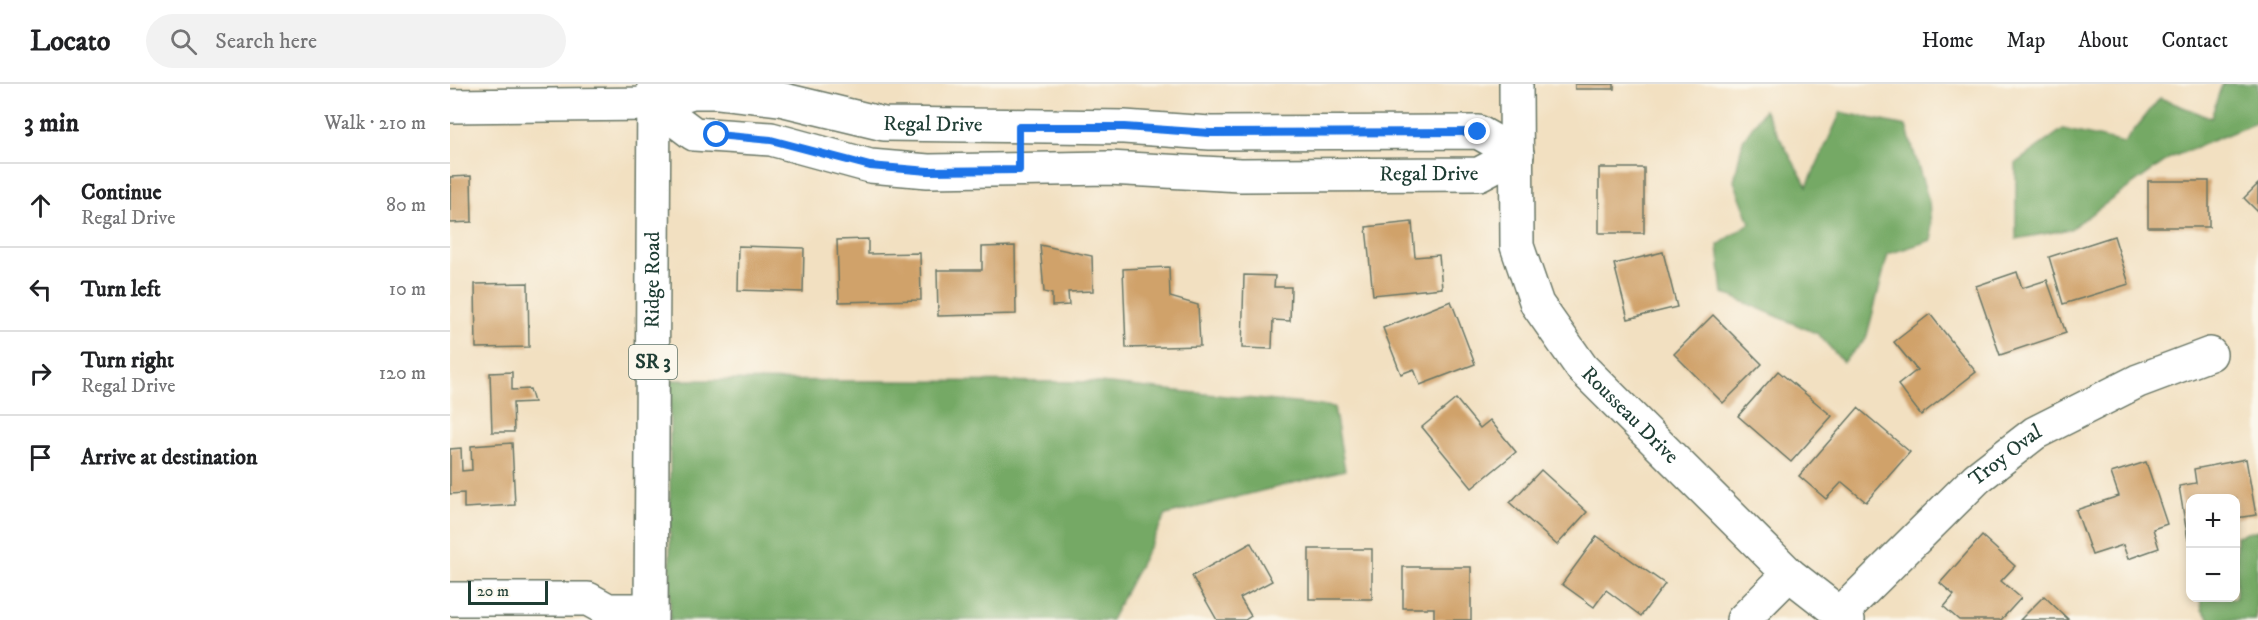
<!DOCTYPE html>
<html lang="en">
<head>
<meta charset="utf-8">
<style>
  body { margin:0; font-family:"IM FELL DW Pica",serif; background:#f2f2f2; color:#202124 }
  .controls { position:absolute; right:18px; bottom:18px; display:grid; overflow:hidden; border-radius:12px; box-shadow:0 3px 9px #0003 }
  .controls button { width:54px; height:54px; display:grid; place-items:center; padding:0; border:0; border-bottom:2px solid #e0e0e0; background:#fff; color:#202124; font:30px sans-serif }
  .scale { position:absolute; left:18px; bottom:15px; width:80px; box-sizing:border-box; padding-left:6px; border:3px solid #1f3d34; border-top:0; font-size:16px; line-height:21px; white-space:nowrap; color:#1f3d34; -webkit-text-stroke:4px #fbf7ec; paint-order:stroke }
  .stop { position:absolute; width:18px; height:18px; margin:-14px; border:4px solid #1a73e8; border-radius:50%; background:#fff }
  .stop.end { background:#1a73e8; border-color:#fff; box-shadow:0 2px 6px #0008 }
  .list { margin:0; padding:0; list-style:none }
  h2 { display:flex; justify-content:space-between; align-items:center; height:78px; margin:0; padding:0 24px; font-size:26px }
  h2 small { font-size:20px; font-weight:400; color:#757577 }
  .list li { display:grid; grid-template-columns:39px 1fr auto; gap:18px; align-items:center; box-sizing:border-box; height:84px; padding:0 24px; border-top:2px solid #e0e0e0 }
  .list b { display:block; font-size:22px; white-space:nowrap }
  .list p { margin:0; font-size:20px; white-space:nowrap; color:#757577 }
  .list em { font-size:20px; font-style:normal; color:#757577 }
  .icon { flex:none; width:33px; height:33px; fill:none; stroke:currentColor; stroke-width:2; stroke-linecap:round; stroke-linejoin:round }
  .map { position:relative; flex:none; width:1808px; height:536px; overflow:hidden }
  header { display:flex; align-items:center; gap:36px; box-sizing:border-box; height:84px; padding:0 30px; background:#fff; border-bottom:2px solid #e0e0e0 }
  header strong { font-size:28px }
  nav { display:flex; gap:33px; margin-inline-start:auto; font-size:21px }
  .search { width:420px; height:54px; background:#f2f2f2; display:flex; align-items:center; gap:15px; box-sizing:border-box; padding:0 21px; border-radius:33px; color:#757577; font-size:22px }
  main { display:flex }
  aside { flex:1; background:#fff }
  .map>svg:first-child { display:block }
  .forest { fill:#74a965; stroke:#4a734c; stroke-width:1.5 }
  .building { fill:#d0a26a }
  .lines { fill:none; stroke-linecap:round; stroke-linejoin:round }
  .minor-casing { stroke:#697665; stroke-width:36 }
  .major-casing { stroke:#697665; stroke-width:36 }
  .minor { stroke:#fff; stroke-width:33 }
  .major { stroke:#fff; stroke-width:33 }
  .route { stroke:#1a73e8; stroke-width:8 }
  .labels { text-anchor:middle; dominant-baseline:central; stroke-width:4.5; stroke-linejoin:round; paint-order:stroke }
  .shield { fill:#fbf7ec; stroke:#61756b; stroke-width:1.5 }
  .shield-label { font-size:20px; font-weight:bold; fill:#1f3d34 }
  .street-label { font-size:21px; fill:#1f3d34; stroke:#fbf7ec }
</style>
</head>
<body>
<header>
<strong>Locato</strong>
<div class="search"><svg class="icon" aria-label="search" viewBox="0 0 24 24"><circle cx="10" cy="10" r="6"/><path d="M15 15l6 6"/></svg>Search here</div>
<nav><a>Home</a><a>Map</a><a>About</a><a>Contact</a></nav>
</header>
<main>
<aside>
<h2>3 min<small>Walk · 210 m</small></h2>
<ul class="list">
<li><svg class="icon" aria-label="ahead" viewBox="0 0 24 24"><path d="M12 20V5M6 11l6-6 6 6"/></svg><div><b>Continue</b><p>Regal Drive</p></div><em>80 m</em></li>
<li><svg class="icon" aria-label="left" viewBox="0 0 24 24"><path d="M17 20v-9H6M10 6l-5 5 5 5"/></svg><div><b>Turn left</b></div><em>10 m</em></li>
<li><svg class="icon" aria-label="right" viewBox="0 0 24 24"><path d="M7 20v-9h11M14 6l5 5-5 5"/></svg><div><b>Turn right</b><p>Regal Drive</p></div><em>120 m</em></li>
<li><svg class="icon" aria-label="arrive" viewBox="0 0 24 24"><path d="M6 21V4h12l-3 4 3 4H6"/></svg><div><b>Arrive at destination</b></div></li>
</ul>
</aside>
<div class="map">
<svg width="1808" height="536" viewBox="0 0 1808 536">
  <rect width="100%" height="100%" fill="#fbf7ec"/>
  <filter id="ink" filterUnits="userSpaceOnUse"><feTurbulence type="fractalNoise" baseFrequency=".0167" numOctaves="2"/><feDisplacementMap in="SourceGraphic" scale="12" xChannelSelector="R" yChannelSelector="G"/><feConvolveMatrix kernelMatrix="1 2 1 2 8 2 1 2 1" color-interpolation-filters="sRGB"/></filter>
  <filter id="wash" filterUnits="userSpaceOnUse"><feTurbulence type="fractalNoise" baseFrequency=".008" numOctaves="4" result="noise"/><feDisplacementMap in="SourceGraphic" scale="24" xChannelSelector="R" yChannelSelector="G"/><feGaussianBlur stdDeviation="1.35" result="paint"/><feColorMatrix in="noise" values="0 0 0 0 0 0 0 0 0 0 0 0 0 0 0 0 0 1.4 0 .05"/><feComposite in="paint" operator="in"/></filter>
  <g filter="url(#wash)">
    <rect width="100%" height="100%" fill="#f2e0c1"/>
    <g class="forest">
      <path d="M1772,0h36v38l-88,36 -100,71 -54,10v-76l47,-34 61,14 36,-45 51,20z"/>
      <path d="M1314,26l43,76 34,-74 65,14 23,76 3,38 -44,14 -22,85 -23,23 -25,-28 -95,-41 -5,-48 32,-22 -16,-42 9,-41z"/>
      <path d="M220,296l420,2 244,25 11,63 -179,45 -55,105h-441z"/>
      <path d="M1808,446l-2,90h-45l-9,-10 -2,-12h36v-62z"/>
    </g>
    <g id="blocks">
      <g class="building">
        <rect x="1125" y="0" width="39" height="5"/>
        <rect x="1149" y="84" width="45" height="65"/>
        <path d="M21,92l1,46 -22,1v-46z"/>
        <rect x="1698" y="97" width="61" height="46"/>
        <path d="M1808,100v28l-14,-14z"/>
        <path d="M962,138l3,35 24,-2 3,33 -69,7 -7,-68z"/>
        <path d="M1664,152l15,48 -66,20 -14,-47z"/>
        <path d="M418,155v15l52,-1 1,47 -82,2 -2,-62z"/>
        <path d="M590,161l52,11 1,35 -25,1 1,13 -17,1v-12l-8,-2z"/>
        <path d="M288,162l66,2 -1,44 -66,-2z"/>
        <path d="M565,162l1,68 -78,2 -1,-46h45v-23z"/>
        <path d="M1213,168l14,55 -49,12 -14,-55z"/>
        <path d="M719,183l1,30 28,8 2,41 -74,2 -3,-79z"/>
        <path d="M1567,188l5,16 25,-8 19,53 -66,22 -24,-69z"/>
        <path d="M794,191l31,1 -1,11h17l-1,34 -17,-1 -1,29 -30,-1z"/>
        <path d="M78,199l1,64 -53,1 -1,-64z"/>
        <path d="M1001,217l24,63 -55,21 -6,-16 -13,5 -18,-46z"/>
        <path d="M1480,230l46,58 -55,43 -23,-30 19,-15 -23,-28z"/>
        <path d="M1263,231l49,49 -39,39 -49,-49z"/>
        <path d="M1328,287l54,45 -41,46 -53,-46z"/>
        <path d="M62,288v18l18,-1 4,13 -21,1 1,29h-22l-2,-59z"/>
        <path d="M1006,315l24,29 10,-8 26,32 -44,36 -50,-61z"/>
        <path d="M1408,324l52,44 -44,50 -24,-20 -16,17 -27,-23z"/>
        <path d="M62,359l3,62 -51,3v-15l-14,1v-45l11,-1 1,23 10,-1 -1,-24z"/>
        <path d="M1796,375l10,56 -20,3v-20h-46v42h-2l-9,-54 17,-3 -2,-14z"/>
        <path d="M1696,378l21,62 -14,5 6,19 -31,11 -5,-14 -31,10 -16,-45 43,-14 -8,-23z"/>
        <path d="M1091,386l46,42 -30,33 -47,-42z"/>
        <path d="M1147,452l68,48 -24,32 -35,-26 -12,17 -32,-23z"/>
        <path d="M1532,452l33,30 -14,15 20,17 -20,22h-42l-15,-13 10,-12 -14,-12z"/>
        <path d="M801,459l21,38 -32,17 11,18 -6,4h-28l-25,-44z"/>
        <rect x="859" y="465" width="63" height="50"/>
        <path d="M953,483h68v53h-37v-12h-31z"/>
        <path d="M1594,512l25,24h-49z"/>
      </g>
    </g>
  </g>
  <g filter="url(#ink)">
    <use href="#blocks" fill-opacity="0" stroke="#697665" stroke-width="1.5"/>
    <g class="lines">
      <defs>
        <g id="minor">
          <path id="s1" d="M1066,0l1,162 20,58 45,64 207,206 59,46"/>
          <path id="s2" d="M204,20l40,30 77,5 99,27 58,5 180,-3 133,7 238,-1 38,-20"/>
          <path id="s3" d="M0,22l204,-2 38,-12h27l61,7 104,25 240,3 86,6 268,-1 39,22"/>
          <path d="M0,515h138l20,11h43"/>
          <path id="s4" d="M1391,529l136,-135 58,-45 103,-52 72,-27"/>
          <path d="M1293,536l46,-46"/>
        </g>
        <g id="major">
          <path id="s5" d="M201,536l3,-536"/>
        </g>
      </defs>
      <use href="#minor" class="minor-casing"/>
      <use href="#major" class="major-casing"/>
      <use href="#minor" class="minor"/>
      <use href="#major" class="major"/>
    </g>
  </g>
  <g class="lines" filter="url(#ink)">
    <path class="route" d="M267,51l54,5 99,26 58,5 91,-1v-43h105l86,6 268,-1"/>
  </g>
  <g class="labels">
    <rect class="shield" x="179" y="261" width="48" height="34" rx="4.5"/>
    <g class="shield-label">
      <text x="203" y="278">SR 3</text>
    </g>
    <g class="street-label">
      <text stroke="none"><textPath href="#s3" startOffset="488">Regal Drive</textPath></text>
      <text stroke="none"><textPath href="#s2" startOffset="789">Regal Drive</textPath></text>
      <text stroke="none"><textPath href="#s5" startOffset="340">Ridge Road</textPath></text>
      <text stroke="none"><textPath href="#s1" startOffset="369">Rousseau Drive</textPath></text>
      <text stroke="none"><textPath href="#s4" startOffset="228">Troy Oval</textPath></text>
    </g>
  </g>
</svg>
<div class="controls">
<button>+</button>
<button>−</button>
</div>
<div class="scale">20 m</div>
<div class="stop" style="left:267px;top:51px"></div>
<div class="stop end" style="left:1028px;top:48px"></div>
</div>
</main>
</body>
</html>
